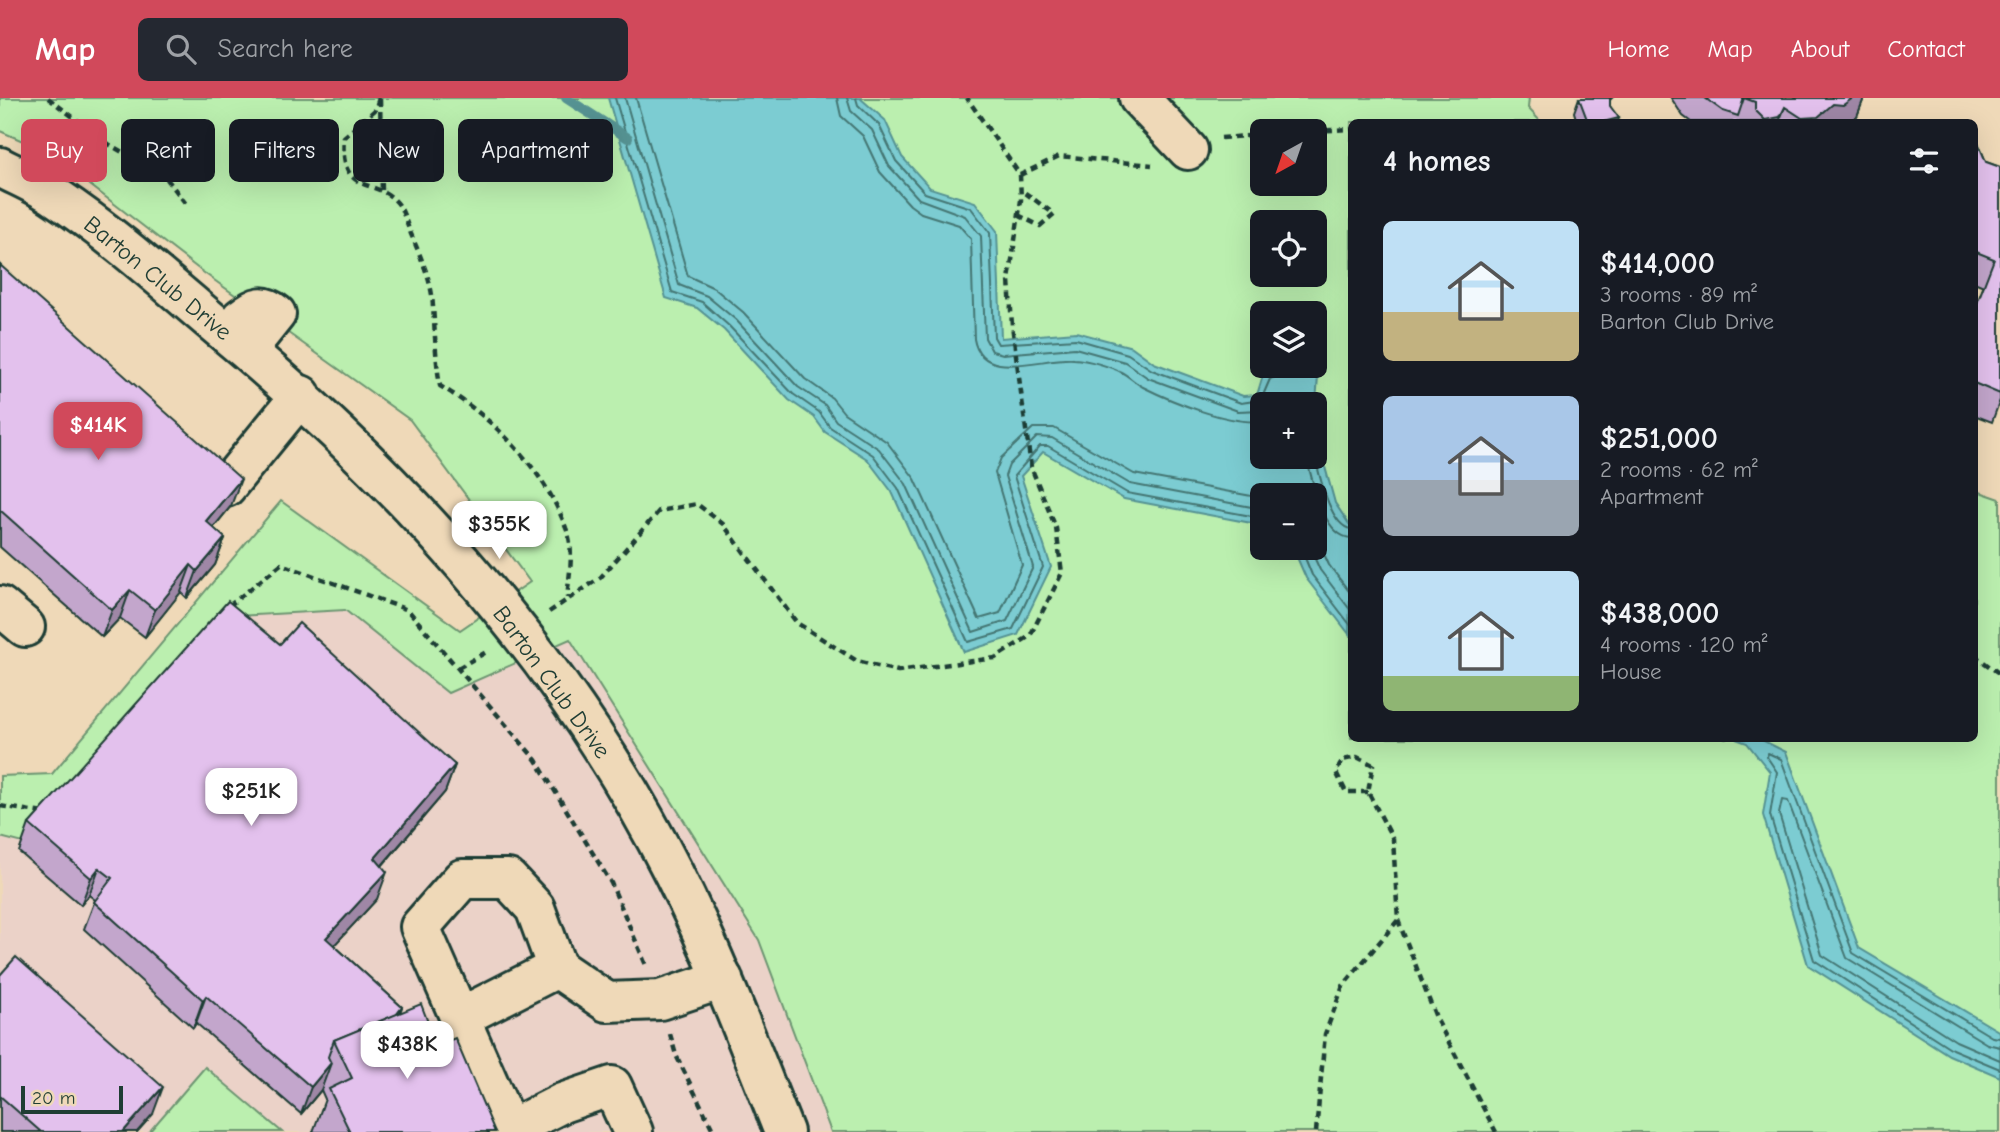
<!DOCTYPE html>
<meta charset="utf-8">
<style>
body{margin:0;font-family:"Comic Neue",sans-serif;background:#242831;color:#f1f3f6;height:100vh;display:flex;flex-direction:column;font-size:26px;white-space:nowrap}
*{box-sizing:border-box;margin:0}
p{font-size:23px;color:#9ea1a6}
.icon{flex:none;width:38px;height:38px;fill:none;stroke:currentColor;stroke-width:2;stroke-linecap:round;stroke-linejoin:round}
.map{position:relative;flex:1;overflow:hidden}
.sheet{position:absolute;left:1348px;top:21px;width:630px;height:623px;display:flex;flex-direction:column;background:#171b24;border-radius:10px;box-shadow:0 7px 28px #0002}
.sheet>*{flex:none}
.banner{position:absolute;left:21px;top:21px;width:665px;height:63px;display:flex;gap:14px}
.needle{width:46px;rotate:220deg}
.buttons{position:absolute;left:1250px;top:21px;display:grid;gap:14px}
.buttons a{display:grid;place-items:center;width:77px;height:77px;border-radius:10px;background:#171b24;box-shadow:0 7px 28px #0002;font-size:35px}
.scale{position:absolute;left:21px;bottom:18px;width:102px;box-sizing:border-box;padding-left:7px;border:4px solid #1f3d34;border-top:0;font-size:19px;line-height:24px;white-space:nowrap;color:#1f3d34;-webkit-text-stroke:5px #efd9b8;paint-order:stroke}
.price{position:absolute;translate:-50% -60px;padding:0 16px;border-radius:14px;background:#fff;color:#222;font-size:23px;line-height:46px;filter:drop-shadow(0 2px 4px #0008)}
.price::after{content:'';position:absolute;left:50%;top:42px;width:21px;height:16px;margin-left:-10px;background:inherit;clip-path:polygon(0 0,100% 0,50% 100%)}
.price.current{background:#d1495b;color:#fff}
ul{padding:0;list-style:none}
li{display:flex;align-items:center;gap:21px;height:175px;padding:0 35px}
li span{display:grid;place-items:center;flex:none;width:196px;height:140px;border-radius:10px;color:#555}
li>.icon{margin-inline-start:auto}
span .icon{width:84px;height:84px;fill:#fffc;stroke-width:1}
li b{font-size:30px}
h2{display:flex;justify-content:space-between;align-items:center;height:84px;padding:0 35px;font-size:30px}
.chip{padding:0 24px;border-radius:10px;background:#171b24;box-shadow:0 7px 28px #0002;font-size:24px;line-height:63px}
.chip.current{background:#d1495b;color:#fff}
header{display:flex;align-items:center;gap:42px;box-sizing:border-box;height:98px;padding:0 35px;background:#d1495b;color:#fff}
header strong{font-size:33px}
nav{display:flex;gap:38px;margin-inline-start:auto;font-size:24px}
.search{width:490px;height:63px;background:#242831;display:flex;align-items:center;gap:18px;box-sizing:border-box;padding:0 24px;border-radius:10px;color:#9ea1a6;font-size:26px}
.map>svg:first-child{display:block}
</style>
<header>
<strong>Map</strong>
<div class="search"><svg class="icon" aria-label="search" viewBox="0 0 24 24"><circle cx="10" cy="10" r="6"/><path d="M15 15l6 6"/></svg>Search here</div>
<nav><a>Home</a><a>Map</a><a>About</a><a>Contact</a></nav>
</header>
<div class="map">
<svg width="2000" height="1034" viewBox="0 0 2000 1034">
<rect width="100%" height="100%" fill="#efd9b8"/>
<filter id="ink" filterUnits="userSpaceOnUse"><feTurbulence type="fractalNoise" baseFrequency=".0143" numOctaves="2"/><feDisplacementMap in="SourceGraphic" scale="14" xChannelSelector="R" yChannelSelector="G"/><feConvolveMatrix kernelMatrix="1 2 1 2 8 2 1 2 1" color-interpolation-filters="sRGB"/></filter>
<g filter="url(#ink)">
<path fill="#ebd2c8" d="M 345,512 L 448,595 L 570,541 L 759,842 L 831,1034 L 0,1034 L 0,739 L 28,746 L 236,518 Z"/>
<g fill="#bbefaf" stroke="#6d9672" stroke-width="2" fill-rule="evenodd">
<path d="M 0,0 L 1529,0 L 1528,10 L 1541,24 L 1351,24 L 1351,640 L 1974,640 L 1974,392 L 2000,401 L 2000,1034 L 831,1034 L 759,842 L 570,541 L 448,595 L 345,512 L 236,518 L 27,746 L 0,739 L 0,678 L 52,676 L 281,403 L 460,532 L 530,484 L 410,322 L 200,172 L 46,53 L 0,33 ZM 1262,33 L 1314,33 L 1314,86 L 1262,86 ZM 1262,124 L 1314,124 L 1314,177 L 1262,177 ZM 1262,215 L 1314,215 L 1314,268 L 1262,268 ZM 1262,306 L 1314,306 L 1314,359 L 1262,359 ZM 1262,397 L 1314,397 L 1314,450 L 1262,450 Z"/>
<path d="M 205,969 L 282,1034 L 149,1034 Z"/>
</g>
<g fill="#7bccd2" stroke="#569393" stroke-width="2" fill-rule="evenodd">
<path d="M 608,0 L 860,0 L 885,22 L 902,59 L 930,90 L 975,104 L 997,133 L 1001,240 L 1076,234 L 1132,249 L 1154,265 L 1243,298 L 1257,297 L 1264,274 L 1288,268 L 1314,268 L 1314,262 L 1319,266 L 1314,329 L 1335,405 L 1351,429 L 1349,536 L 1306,480 L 1293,450 L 1314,450 L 1314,397 L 1262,397 L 1262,427 L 1124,401 L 1043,354 L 1021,378 L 1051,469 L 1018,537 L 964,554 L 892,394 L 867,361 L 825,334 L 814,319 L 789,302 L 724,232 L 697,210 L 666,200 ZM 1262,306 L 1314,306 L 1314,359 L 1262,359 Z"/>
<path d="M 1736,641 L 1760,641 L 1786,654 L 1859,850 L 2000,934 L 2000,979 L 1949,957 L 1808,867 L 1763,717 L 1770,674 L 1747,645 Z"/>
</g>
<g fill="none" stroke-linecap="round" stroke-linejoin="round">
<g stroke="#447673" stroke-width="2">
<path d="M 615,0 L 672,194 L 702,204 L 729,228 L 793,296 L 819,314 L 830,329 L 873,357 L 898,390 L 968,544 L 1013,531 L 1043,469 L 1014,378 L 1040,348 L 1048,348 L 1127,395 L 1262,420"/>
<path d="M 625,0 L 679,187 L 707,198 L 736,222 L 798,289 L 825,307 L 836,323 L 879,351 L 906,386 L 973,534 L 1007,523 L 1033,469 L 1005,378 L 1009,367 L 1037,339 L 1052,340 L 1130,386 L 1262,411"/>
<path d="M 636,0 L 688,178 L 714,190 L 743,214 L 805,281 L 832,300 L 844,315 L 887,344 L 915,381 L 979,521 L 1000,515 L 1022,467 L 995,375 L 1001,360 L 1033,330 L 1054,330 L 1134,376 L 1262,400"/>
<path d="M 837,0 L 841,18 L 863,38 L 880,74 L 910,107 L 921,115 L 959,127 L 971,141 L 974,241 C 982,286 1044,258 1074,261 C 1088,262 1109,268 1121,274 C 1129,278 1135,285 1143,289 C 1173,304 1229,327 1262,323"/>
<path d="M 847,0 L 851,13 L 872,32 L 889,68 L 919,101 L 965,118 L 981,138 L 985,240 L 992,253 L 1003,256 L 1075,250 L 1125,264 L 1148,280 L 1238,313 L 1262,312"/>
<path d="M 856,0 L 858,7 L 879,27 L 896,63 L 925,95 L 971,110 L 990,135 L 994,239 L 998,246 L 1076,241 L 1128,256 L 1152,272 L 1241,305 L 1261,302 L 1270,281 L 1282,276 L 1285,268"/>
<path d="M 1314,355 C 1319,374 1329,428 1351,431"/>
<path d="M 1306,359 C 1313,382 1322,438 1351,440"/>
<path d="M 1314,434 L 1329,467 L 1351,496"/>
<path d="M 1301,450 L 1312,477 L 1351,528"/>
<path d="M 1310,450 L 1320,472 L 1351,513"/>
<path d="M 2000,940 L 1992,939 L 1853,855 L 1781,661 L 1768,655 L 1767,659 L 1777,674 L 1770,717 L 1814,862 L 1952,951 L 2000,971"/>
<path d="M 2000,949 L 1987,946 L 1847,860 L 1788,703 L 1782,702 L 1779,716 L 1822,857 L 1956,943 L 2000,962"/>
</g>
<path stroke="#569393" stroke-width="10" d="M 566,0 L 628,40"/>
<defs>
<g id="minor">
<path d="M 1139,0 L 1188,52"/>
<path d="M 0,69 C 19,79 39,87 56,99 C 113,137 164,183 216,227 C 400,379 566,561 674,776 C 716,859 749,947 784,1034"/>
<path d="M 241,220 C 256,210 261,204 276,216 L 260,236"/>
<path d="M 226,389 L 301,297"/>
<path d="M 0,508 L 25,529"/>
<path d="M 459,920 L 557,870 L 607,904 L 660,902 L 723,881"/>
<path d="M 509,1032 L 562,1005 L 612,988 L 633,1034"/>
<path d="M 510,1034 L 420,829 L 462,781 L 508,781 L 535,810 L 557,870"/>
</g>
</defs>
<use href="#minor" stroke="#1f3d34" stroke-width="44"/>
<g stroke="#1f3d34" stroke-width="4.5" stroke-dasharray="7 5" stroke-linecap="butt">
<path d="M 48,0 L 110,47 L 164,77 L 186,106"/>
<path d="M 379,0 L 375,12 L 344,39 C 339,101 377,77 399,107 C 404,115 407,127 411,136 C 419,155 429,177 432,197 C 435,228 435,258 440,288 C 493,319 545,372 566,430 C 575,452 569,477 567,500"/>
<path d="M 380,1 L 382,95"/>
<path d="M 1314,33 L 1351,31"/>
<path d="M 1221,40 L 1262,37"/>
<path d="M 1020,77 L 1059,58 L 1152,67"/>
<path d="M 1018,117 L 1040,128 L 1054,116 L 1020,91"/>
<path d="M 229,508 L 281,466 L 408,512 L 536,662 L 611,785 L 646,867"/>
<path d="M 549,514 L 600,480 L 659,413 L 697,406 L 723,426 L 797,525 L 857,563 L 898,573 L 995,560 L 1030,538 L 1062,475 L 1056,430 L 1031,369 L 1012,227 L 1009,182 L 1021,102 L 1020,77 L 967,0"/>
<path d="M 1974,557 L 2000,576"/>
<path d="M 458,570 L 488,553"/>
<path d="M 1368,694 L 1346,694 L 1336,674 L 1343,662 L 1357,659 L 1373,667 L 1368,694 L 1393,741 L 1398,822 L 1437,922 L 1496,1034"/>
<path d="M 0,708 L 44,715"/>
<path d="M 670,936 L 676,957 L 714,1034"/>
<path d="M 1316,1034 L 1325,936 L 1343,888 L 1398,822"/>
</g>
<use href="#minor" stroke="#efd9b8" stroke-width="38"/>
</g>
<g fill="#c3a6cc" stroke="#1f3d34" stroke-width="2">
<path d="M 1579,0 L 1612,0 L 1610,2 L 1610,8 L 1618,24 L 1577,24 L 1574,14 Z"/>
<path d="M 1671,0 L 1864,0 L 1857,18 L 1848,24 L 1691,24 L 1683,18 Z"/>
<path d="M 1974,35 L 1986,64 L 2000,69 L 2000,302 L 1992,324 L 1974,317 L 1974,213 L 1984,188 L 1974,184 Z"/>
<path d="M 0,167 L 231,408 L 213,430 L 225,440 L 215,467 L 187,500 L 181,494 L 145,539 L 120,520 L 102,539 L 0,449 Z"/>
<path d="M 280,546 L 455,667 L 445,694 L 382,768 L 377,801 L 334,847 L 402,909 L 400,915 L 437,948 L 495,1034 L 313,1034 L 325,1001 L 321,992 L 301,1016 L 196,925 L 193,930 L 84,831 L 95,802 L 89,797 L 81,807 L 19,754 L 29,726 Z"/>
<path d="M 0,877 L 153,1016 L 137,1034 L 0,1034 Z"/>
</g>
<g fill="#9f87a6" stroke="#1f3d34" stroke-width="2">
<path d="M 1853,0 L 1864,0 L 1857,18 L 1848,24 L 1800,24 L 1802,20 L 1833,6 Z"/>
<path d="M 1785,9 L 1779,24 L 1764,24 L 1765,22 Z"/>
<path d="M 1619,20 L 1618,24 L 1603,24 Z"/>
<path d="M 241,381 L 231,408 L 196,451 L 206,423 Z"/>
<path d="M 225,440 L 215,467 L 187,500 L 197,473 Z"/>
<path d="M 191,467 L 181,494 L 145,539 L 155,512 Z"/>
<path d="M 130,492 L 120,520 L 102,539 L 112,512 Z"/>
<path d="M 455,667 L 445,694 L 365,787 L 375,760 Z"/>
<path d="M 99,770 L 89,797 L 81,807 L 91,780 Z"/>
<path d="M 387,774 L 377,801 L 316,867 L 326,840 Z"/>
<path d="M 206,898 L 196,925 L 193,930 L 203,902 Z"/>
<path d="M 331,965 L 321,992 L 301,1016 L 311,989 Z"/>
<path d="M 163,989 L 153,1016 L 137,1034 L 123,1034 Z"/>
</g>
<g fill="#e3c1ed" stroke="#1f3d34" stroke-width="2">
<path d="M 1579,0 L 1610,0 L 1610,8 L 1619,20 L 1603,24 L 1588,24 Z"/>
<path d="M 1705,0 L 1853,0 L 1843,7 L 1833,6 L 1818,19 L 1802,20 L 1785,9 L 1780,19 L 1765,22 L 1755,12 L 1755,4 L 1744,0 L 1738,18 L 1723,13 Z"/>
<path d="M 1974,35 L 1986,64 L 2000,69 L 2000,296 L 1974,285 L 1974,213 L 1994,161 L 1974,153 Z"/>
<path d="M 0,167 L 241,381 L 206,423 L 225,440 L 197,473 L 191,467 L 155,512 L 130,492 L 112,512 L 0,412 Z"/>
<path d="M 228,503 L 280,546 L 299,525 L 455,667 L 375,760 L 387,774 L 326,840 L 402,909 L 396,917 L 334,942 L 328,959 L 331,965 L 311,989 L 206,898 L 203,902 L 94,804 L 112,780 L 99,770 L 91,780 L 29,726 Z"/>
<path d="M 16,859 L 163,989 L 123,1034 L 41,1034 L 0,998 L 0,877 Z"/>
<path d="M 421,906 L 437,948 L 455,940 L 495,1034 L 350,1034 L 329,991 L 352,980 L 334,942 Z"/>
</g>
</g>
<g text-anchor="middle" stroke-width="7" stroke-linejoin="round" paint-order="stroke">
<g font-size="24" fill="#1f3d34" stroke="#efd9b8">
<text transform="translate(158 180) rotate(39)" y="8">Barton Club Drive</text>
<text transform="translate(552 584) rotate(54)" y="8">Barton Club Drive</text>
</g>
</g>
</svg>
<div class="buttons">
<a><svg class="needle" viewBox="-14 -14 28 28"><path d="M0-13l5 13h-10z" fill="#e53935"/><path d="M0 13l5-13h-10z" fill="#9ea1a6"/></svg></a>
<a><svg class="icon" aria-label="locate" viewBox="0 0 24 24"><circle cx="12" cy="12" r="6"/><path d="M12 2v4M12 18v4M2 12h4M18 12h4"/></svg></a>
<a><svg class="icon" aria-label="layers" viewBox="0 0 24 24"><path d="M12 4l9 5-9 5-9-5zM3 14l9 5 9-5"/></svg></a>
<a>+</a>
<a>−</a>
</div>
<div class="scale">20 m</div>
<b class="price current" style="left:98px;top:364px">$414K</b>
<b class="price" style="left:499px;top:463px">$355K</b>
<b class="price" style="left:251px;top:730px">$251K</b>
<b class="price" style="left:407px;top:983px">$438K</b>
<div class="banner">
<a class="chip current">Buy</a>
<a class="chip">Rent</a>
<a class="chip">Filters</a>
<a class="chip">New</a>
<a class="chip">Apartment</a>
</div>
<section class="sheet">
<h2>4 homes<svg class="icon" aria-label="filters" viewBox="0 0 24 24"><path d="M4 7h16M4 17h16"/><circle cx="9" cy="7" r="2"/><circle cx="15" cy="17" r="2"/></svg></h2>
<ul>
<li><span style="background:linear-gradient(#bfe0f5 65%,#c2b280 0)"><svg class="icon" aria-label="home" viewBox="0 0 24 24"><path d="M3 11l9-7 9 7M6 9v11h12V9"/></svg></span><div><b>$414,000</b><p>3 rooms · 89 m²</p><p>Barton Club Drive</p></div></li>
<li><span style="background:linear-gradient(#a9c7e8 60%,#9aa5b1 0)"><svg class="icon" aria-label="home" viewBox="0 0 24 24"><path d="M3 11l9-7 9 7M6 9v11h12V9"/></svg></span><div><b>$251,000</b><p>2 rooms · 62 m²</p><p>Apartment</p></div></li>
<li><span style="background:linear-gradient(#bfe0f5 75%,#8fb573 0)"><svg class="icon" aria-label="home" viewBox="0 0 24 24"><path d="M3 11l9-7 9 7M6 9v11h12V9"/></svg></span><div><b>$438,000</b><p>4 rooms · 120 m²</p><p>House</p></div></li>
</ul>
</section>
</div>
